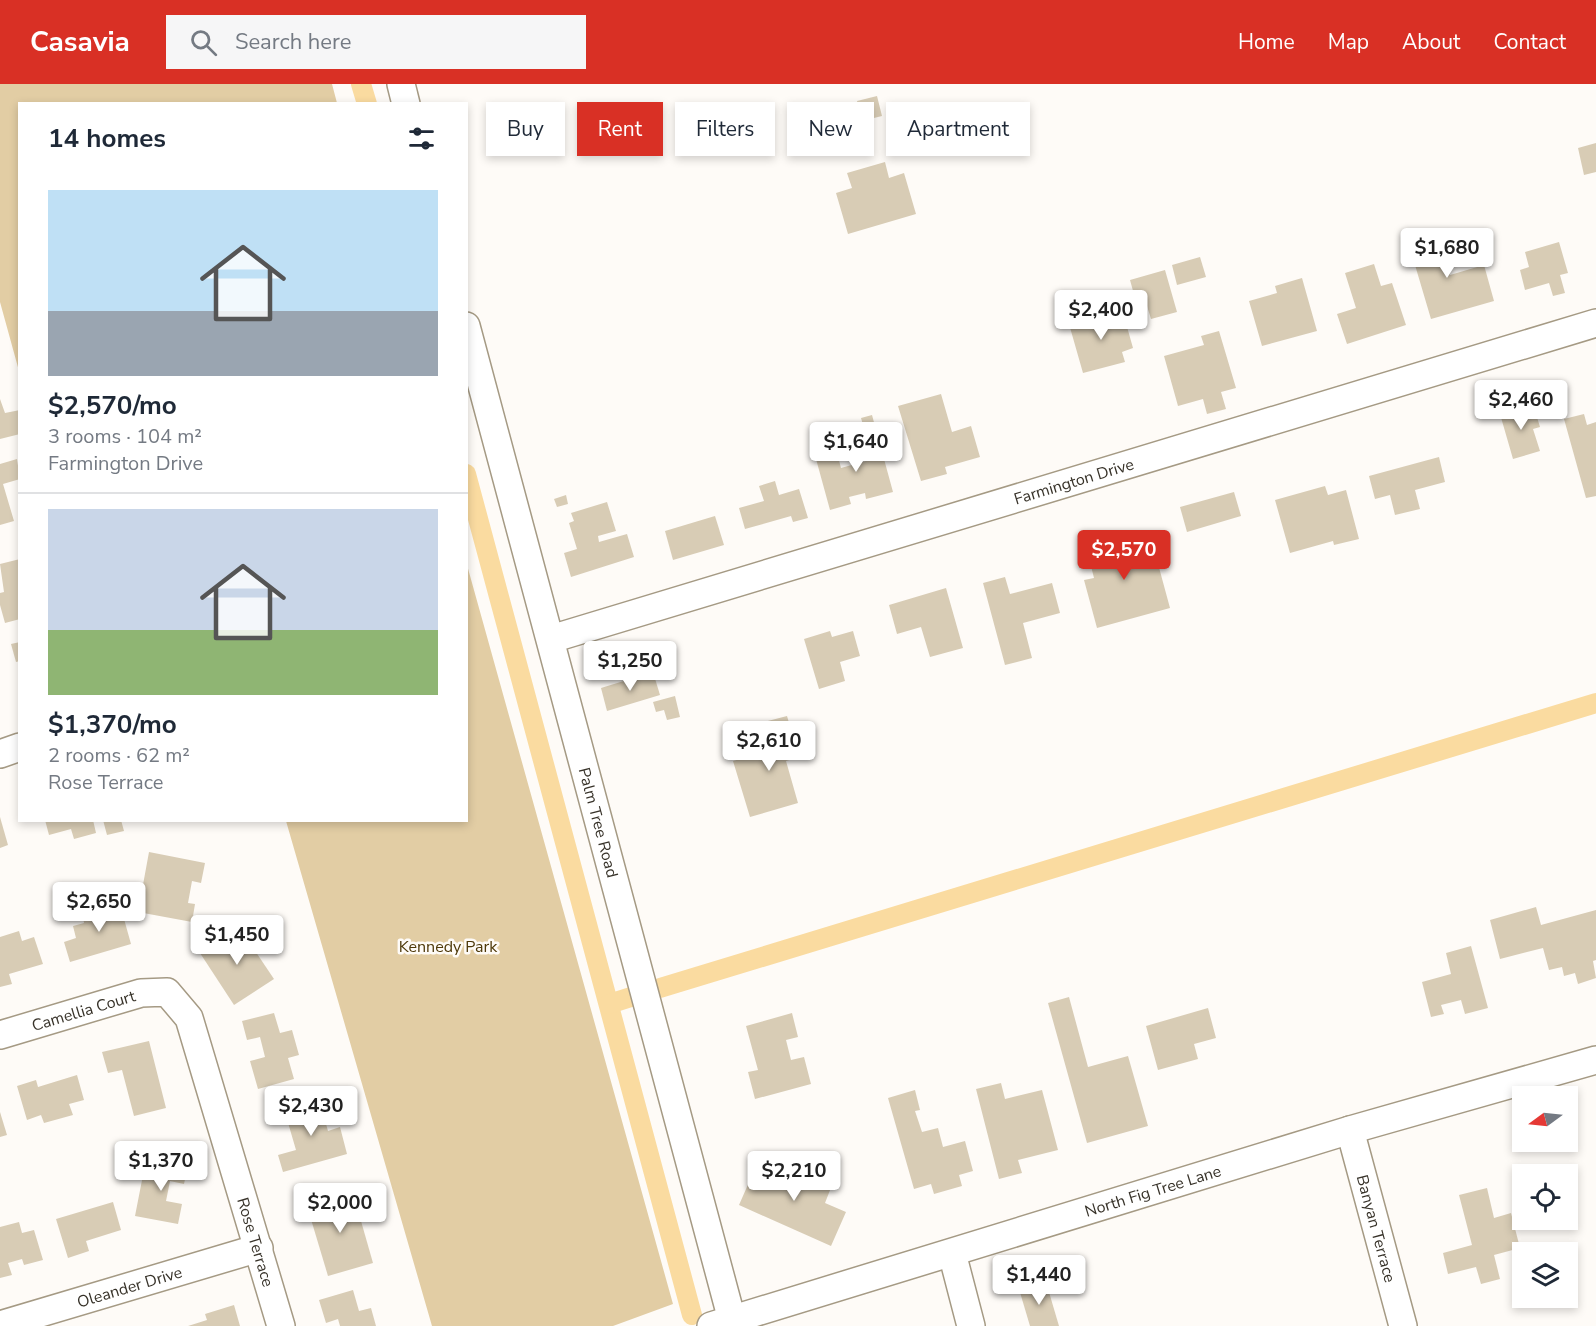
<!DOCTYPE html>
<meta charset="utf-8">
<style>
body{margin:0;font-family:"Nunito Sans",sans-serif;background:#f6f6f7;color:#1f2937;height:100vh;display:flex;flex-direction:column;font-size:22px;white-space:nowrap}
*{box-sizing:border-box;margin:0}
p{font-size:20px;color:#747a83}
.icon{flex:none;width:33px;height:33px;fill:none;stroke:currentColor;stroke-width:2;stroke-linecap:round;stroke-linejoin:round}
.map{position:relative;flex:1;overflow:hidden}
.details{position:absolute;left:18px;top:18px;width:450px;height:720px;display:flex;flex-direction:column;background:#fff;border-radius:0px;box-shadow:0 3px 9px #0003}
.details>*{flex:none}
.top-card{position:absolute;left:486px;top:18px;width:570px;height:54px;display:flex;gap:12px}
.needle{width:39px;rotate:255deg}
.fabs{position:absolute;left:1512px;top:1002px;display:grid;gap:12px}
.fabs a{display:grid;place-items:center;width:66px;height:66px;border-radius:0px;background:#fff;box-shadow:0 3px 9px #0003;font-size:30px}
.price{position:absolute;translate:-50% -51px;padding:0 14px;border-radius:6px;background:#fff;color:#222;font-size:20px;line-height:39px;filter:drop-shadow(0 2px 3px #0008)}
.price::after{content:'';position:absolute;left:50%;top:36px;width:18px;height:14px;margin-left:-9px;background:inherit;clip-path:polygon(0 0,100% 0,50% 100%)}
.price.on{background:#d93025;color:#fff}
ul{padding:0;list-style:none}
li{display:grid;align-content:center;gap:12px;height:318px;padding:0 30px}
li+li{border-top:2px solid #e0e1e3}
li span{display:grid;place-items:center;height:186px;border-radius:0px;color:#555}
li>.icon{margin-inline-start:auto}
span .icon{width:108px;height:108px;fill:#fffc;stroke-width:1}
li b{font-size:26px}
h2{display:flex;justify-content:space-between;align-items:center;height:72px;padding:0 30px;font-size:26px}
.pill{padding:0 21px;border-radius:0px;background:#fff;box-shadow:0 3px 9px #0003;font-size:21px;line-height:54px}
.pill.on{background:#d93025;color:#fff}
header{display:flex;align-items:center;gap:36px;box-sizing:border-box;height:84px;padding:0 30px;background:#d93025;color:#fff}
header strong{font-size:28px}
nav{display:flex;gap:33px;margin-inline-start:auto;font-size:21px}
.search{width:420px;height:54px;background:#f6f6f7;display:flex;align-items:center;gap:15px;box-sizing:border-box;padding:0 21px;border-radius:0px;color:#747a83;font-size:22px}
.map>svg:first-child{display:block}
</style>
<header>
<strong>Casavia</strong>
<div class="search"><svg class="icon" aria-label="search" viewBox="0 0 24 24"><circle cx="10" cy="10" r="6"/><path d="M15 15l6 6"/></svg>Search here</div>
<nav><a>Home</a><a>Map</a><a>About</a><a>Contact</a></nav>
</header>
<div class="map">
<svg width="1596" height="1242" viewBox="0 0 1596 1242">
<rect width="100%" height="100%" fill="#fefbf7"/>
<g fill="#e2cda4">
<path d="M 0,0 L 332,0 L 337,19 L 20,20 L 19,287 L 0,218 Z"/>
<path d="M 467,481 L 673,1220 L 613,1242 L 432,1242 L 286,737 L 466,736 Z"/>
</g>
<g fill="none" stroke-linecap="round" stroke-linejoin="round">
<g stroke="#fadba0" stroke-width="20">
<path d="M 361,0 L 367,20"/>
<path d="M 466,390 L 692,1231"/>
<path d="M 660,904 L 1596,619"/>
<path d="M 609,920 L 631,913"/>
</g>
</g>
<g fill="#d8ccb5">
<path d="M 877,12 L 882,32 L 862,37 L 857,17 Z"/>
<path d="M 1596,59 L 1596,88 L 1584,91 L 1578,64 Z"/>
<path d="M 885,78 L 889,94 L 904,89 L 916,130 L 848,150 L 836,109 L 852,104 L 847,89 Z"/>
<path d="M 1437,146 L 1450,191 L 1484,181 L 1494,217 L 1431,235 L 1407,154 Z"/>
<path d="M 1559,158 L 1568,189 L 1560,191 L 1565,209 L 1553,212 L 1549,199 L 1525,206 L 1520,186 L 1529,183 L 1525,168 Z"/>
<path d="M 1200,173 L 1206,193 L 1177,201 L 1172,181 Z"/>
<path d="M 1374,180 L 1381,202 L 1392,199 L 1406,241 L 1347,260 L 1337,230 L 1356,224 L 1345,189 Z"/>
<path d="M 1165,186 L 1177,228 L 1151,235 L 1144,212 L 1135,214 L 1130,196 Z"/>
<path d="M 1302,194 L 1317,247 L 1262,262 L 1249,217 L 1277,209 L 1275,202 Z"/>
<path d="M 1122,225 L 1133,264 L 1122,268 L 1125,278 L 1083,289 L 1069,240 Z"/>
<path d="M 1219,247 L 1236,304 L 1221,308 L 1226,325 L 1207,330 L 1203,315 L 1178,322 L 1164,272 L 1204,261 L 1201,252 Z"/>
<path d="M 941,310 L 952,348 L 971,342 L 980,373 L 945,383 L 947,390 L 921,397 L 898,322 Z"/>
<path d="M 0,315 L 5,329 L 20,326 L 20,350 L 0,355 Z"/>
<path d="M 1533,320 L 1540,343 L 1533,345 L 1540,367 L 1513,375 L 1500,330 Z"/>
<path d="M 1584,330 L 1587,341 L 1596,338 L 1596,412 L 1586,414 L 1564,335 Z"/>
<path d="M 872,331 L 893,408 L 866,415 L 865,409 L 849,413 L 851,420 L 830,426 L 816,375 L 837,369 L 841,384 L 873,375 L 861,334 Z"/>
<path d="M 1439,373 L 1445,398 L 1415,406 L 1420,425 L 1395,431 L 1390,411 L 1375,415 L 1369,392 Z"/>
<path d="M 17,375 L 20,395 L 3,400 L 14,437 L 0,441 L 0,380 Z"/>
<path d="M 775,397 L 779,411 L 799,405 L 808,434 L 793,438 L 791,432 L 745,445 L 739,424 L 764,417 L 759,402 Z"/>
<path d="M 1325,402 L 1328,411 L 1346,406 L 1359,455 L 1334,461 L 1333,457 L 1290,469 L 1275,416 Z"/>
<path d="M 1234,408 L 1241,432 L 1187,448 L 1180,423 Z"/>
<path d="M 566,411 L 568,420 L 557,423 L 554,415 Z"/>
<path d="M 607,418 L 616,447 L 598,452 L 599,458 L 627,450 L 634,473 L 571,493 L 564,469 L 577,465 L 569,439 L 574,437 L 571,429 Z"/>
<path d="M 715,432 L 724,461 L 673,476 L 665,447 Z"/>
<path d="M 1107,448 L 1111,464 L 1151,454 L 1170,524 L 1097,544 L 1084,496 L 1094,494 L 1084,454 Z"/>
<path d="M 20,475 L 20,535 L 5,539 L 0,521 L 0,509 L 4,508 L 0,480 Z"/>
<path d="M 1005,493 L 1010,510 L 1052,499 L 1060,529 L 1023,539 L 1032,574 L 1005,581 L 983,499 Z"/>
<path d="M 946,504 L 963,564 L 930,573 L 921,543 L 897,550 L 889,521 Z"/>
<path d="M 830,547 L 832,553 L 853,547 L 860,572 L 840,578 L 845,597 L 819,605 L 804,555 Z"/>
<path d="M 20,558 L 20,577 L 16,578 L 11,560 Z"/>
<path d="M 653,588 L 660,611 L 607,627 L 601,604 Z"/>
<path d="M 675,612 L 680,633 L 667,636 L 664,626 L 656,628 L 653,618 Z"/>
<path d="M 787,632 L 799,673 L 786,677 L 798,719 L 750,733 L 733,677 L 773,666 L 764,638 Z"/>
<path d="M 0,733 L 8,761 L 0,764 Z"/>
<path d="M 45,736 L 93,736 L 96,749 L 74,755 L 71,745 L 49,751 Z"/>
<path d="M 103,736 L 121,736 L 124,747 L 107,751 Z"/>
<path d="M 149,768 L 205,779 L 201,799 L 192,797 L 188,819 L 195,820 L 192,838 L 138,828 Z"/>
<path d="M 119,817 L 131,860 L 70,878 L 64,858 L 76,854 L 73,842 L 84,839 L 82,828 Z"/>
<path d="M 1536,823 L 1541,841 L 1596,826 L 1596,876 L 1593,877 L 1596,894 L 1578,900 L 1575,889 L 1564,892 L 1562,883 L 1549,886 L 1543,864 L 1500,875 L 1490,836 Z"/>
<path d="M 239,843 L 274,895 L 234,921 L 200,869 Z"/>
<path d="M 19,847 L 22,857 L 34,853 L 43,880 L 9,890 L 12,900 L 0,903 L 0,853 Z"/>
<path d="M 1471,862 L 1488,924 L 1465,930 L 1461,916 L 1441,921 L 1444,930 L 1431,933 L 1422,898 L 1451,890 L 1446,869 Z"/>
<path d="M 1069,913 L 1088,983 L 1128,972 L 1148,1042 L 1087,1059 L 1048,919 Z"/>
<path d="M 1208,924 L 1216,954 L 1194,960 L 1198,975 L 1158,986 L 1146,942 Z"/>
<path d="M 274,929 L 280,949 L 292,946 L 299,971 L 288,974 L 294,995 L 258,1005 L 250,977 L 265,973 L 260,953 L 247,956 L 242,937 Z"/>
<path d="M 792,929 L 798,953 L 786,956 L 791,976 L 804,973 L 811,1000 L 755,1015 L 748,988 L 758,986 L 746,942 Z"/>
<path d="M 149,957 L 166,1024 L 134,1032 L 122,986 L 108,989 L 102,968 Z"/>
<path d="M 77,991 L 84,1016 L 69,1020 L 73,1031 L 44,1039 L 41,1031 L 27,1036 L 17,1002 L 36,996 L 38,1003 Z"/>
<path d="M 1001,999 L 1005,1015 L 1042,1006 L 1058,1066 L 1018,1076 L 1022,1089 L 999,1095 L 976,1005 Z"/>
<path d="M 915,1006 L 920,1026 L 915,1027 L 922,1048 L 938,1044 L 943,1063 L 965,1057 L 973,1087 L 959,1091 L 962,1102 L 934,1110 L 931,1100 L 914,1105 L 888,1014 Z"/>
<path d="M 319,1015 L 328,1047 L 340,1043 L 347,1070 L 283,1088 L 278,1071 L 296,1066 L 284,1025 Z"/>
<path d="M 0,1028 L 7,1051 L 0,1053 Z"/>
<path d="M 153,1075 L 188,1081 L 184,1100 L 170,1097 L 166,1117 L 182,1120 L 178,1140 L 135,1132 L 143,1091 L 150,1092 Z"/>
<path d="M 757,1080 L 783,1092 L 788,1081 L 832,1101 L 825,1119 L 846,1128 L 831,1162 L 739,1121 Z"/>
<path d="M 1487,1104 L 1494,1134 L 1511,1129 L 1520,1164 L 1494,1171 L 1500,1195 L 1481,1200 L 1476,1183 L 1448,1190 L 1443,1169 L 1472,1161 L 1459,1111 Z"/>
<path d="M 353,1109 L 373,1179 L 328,1192 L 307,1122 Z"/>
<path d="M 113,1118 L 121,1146 L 86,1157 L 89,1167 L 68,1174 L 56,1135 Z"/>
<path d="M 19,1138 L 22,1149 L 34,1146 L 43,1176 L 24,1181 L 22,1175 L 8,1179 L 12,1191 L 0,1194 L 0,1143 Z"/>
<path d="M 1046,1198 L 1059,1242 L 1030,1242 L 1019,1205 Z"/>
<path d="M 353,1206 L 359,1227 L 371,1224 L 376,1242 L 340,1242 L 338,1235 L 326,1239 L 319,1216 Z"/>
<path d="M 234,1221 L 240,1242 L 188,1242 L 207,1236 L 205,1230 Z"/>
</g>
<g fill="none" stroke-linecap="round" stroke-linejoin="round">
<defs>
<g id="minor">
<path d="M 401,0 L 406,20"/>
<path id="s1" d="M 466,242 L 732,1236"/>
<path id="s2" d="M 551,555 L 1596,239"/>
<path d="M 0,670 L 20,663"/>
<path id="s3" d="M 0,951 L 141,909 L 167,908 L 189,934 L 281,1242"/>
<path id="s4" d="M 1350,1046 L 1403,1242"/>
<path d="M 952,1169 L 971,1242"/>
<path id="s5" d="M 0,1241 L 259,1164"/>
<path id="s6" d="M 711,1242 L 1350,1046 L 1596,976"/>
</g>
</defs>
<use href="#minor" stroke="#a59a84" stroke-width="30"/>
<use href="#minor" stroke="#fff" stroke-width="27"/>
</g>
<g text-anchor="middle" stroke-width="5" stroke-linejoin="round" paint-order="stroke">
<g font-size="16" fill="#373229" stroke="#fefbf7">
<text dy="6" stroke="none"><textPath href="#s2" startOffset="546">Farmington Drive</textPath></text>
<text dy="6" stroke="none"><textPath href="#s1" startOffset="514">Palm Tree Road</textPath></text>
<text dy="6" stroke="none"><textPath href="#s3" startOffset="87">Camellia Court</textPath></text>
<text dy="6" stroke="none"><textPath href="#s6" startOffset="462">North Fig Tree Lane</textPath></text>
<text dy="6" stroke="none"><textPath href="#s4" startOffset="102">Banyan Terrace</textPath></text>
<text dy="6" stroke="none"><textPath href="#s3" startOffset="441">Rose Terrace</textPath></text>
<text dy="6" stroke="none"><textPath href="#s5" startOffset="135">Oleander Drive</textPath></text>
</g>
<g font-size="16" fill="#4d3808" stroke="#fefbf7">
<text x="448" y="868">Kennedy Park</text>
</g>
</g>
</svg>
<div class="fabs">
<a><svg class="needle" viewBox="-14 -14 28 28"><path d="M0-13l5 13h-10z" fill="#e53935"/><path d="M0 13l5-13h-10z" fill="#747a83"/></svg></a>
<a><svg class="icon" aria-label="locate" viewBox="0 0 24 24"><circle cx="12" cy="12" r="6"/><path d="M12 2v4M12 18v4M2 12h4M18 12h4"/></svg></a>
<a><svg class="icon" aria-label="layers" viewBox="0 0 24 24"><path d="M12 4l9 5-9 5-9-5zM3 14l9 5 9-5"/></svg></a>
</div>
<b class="price" style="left:1447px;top:195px">$1,680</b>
<b class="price" style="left:1101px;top:257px">$2,400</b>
<b class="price" style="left:1521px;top:347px">$2,460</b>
<b class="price" style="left:856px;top:389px">$1,640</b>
<b class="price on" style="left:1124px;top:497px">$2,570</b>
<b class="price" style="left:630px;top:608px">$1,250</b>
<b class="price" style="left:769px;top:688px">$2,610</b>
<b class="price" style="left:99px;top:849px">$2,650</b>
<b class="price" style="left:237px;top:882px">$1,450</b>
<b class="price" style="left:311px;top:1053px">$2,430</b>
<b class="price" style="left:161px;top:1108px">$1,370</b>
<b class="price" style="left:794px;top:1118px">$2,210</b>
<b class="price" style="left:340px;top:1150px">$2,000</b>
<b class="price" style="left:1039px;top:1222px">$1,440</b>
<div class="top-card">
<a class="pill">Buy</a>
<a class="pill on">Rent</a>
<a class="pill">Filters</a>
<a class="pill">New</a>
<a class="pill">Apartment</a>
</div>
<section class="details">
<h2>14 homes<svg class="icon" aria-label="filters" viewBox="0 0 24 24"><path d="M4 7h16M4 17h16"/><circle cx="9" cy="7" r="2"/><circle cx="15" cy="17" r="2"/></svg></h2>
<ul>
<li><span style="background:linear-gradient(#bfe0f5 65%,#9aa5b1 0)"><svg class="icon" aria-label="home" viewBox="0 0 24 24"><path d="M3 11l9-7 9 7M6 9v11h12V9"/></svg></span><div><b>$2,570/mo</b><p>3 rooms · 104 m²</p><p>Farmington Drive</p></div></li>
<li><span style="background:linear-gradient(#c9d6e8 65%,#8fb573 0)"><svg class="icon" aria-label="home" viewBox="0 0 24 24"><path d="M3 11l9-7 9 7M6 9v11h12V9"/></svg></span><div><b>$1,370/mo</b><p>2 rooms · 62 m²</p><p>Rose Terrace</p></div></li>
</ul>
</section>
</div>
